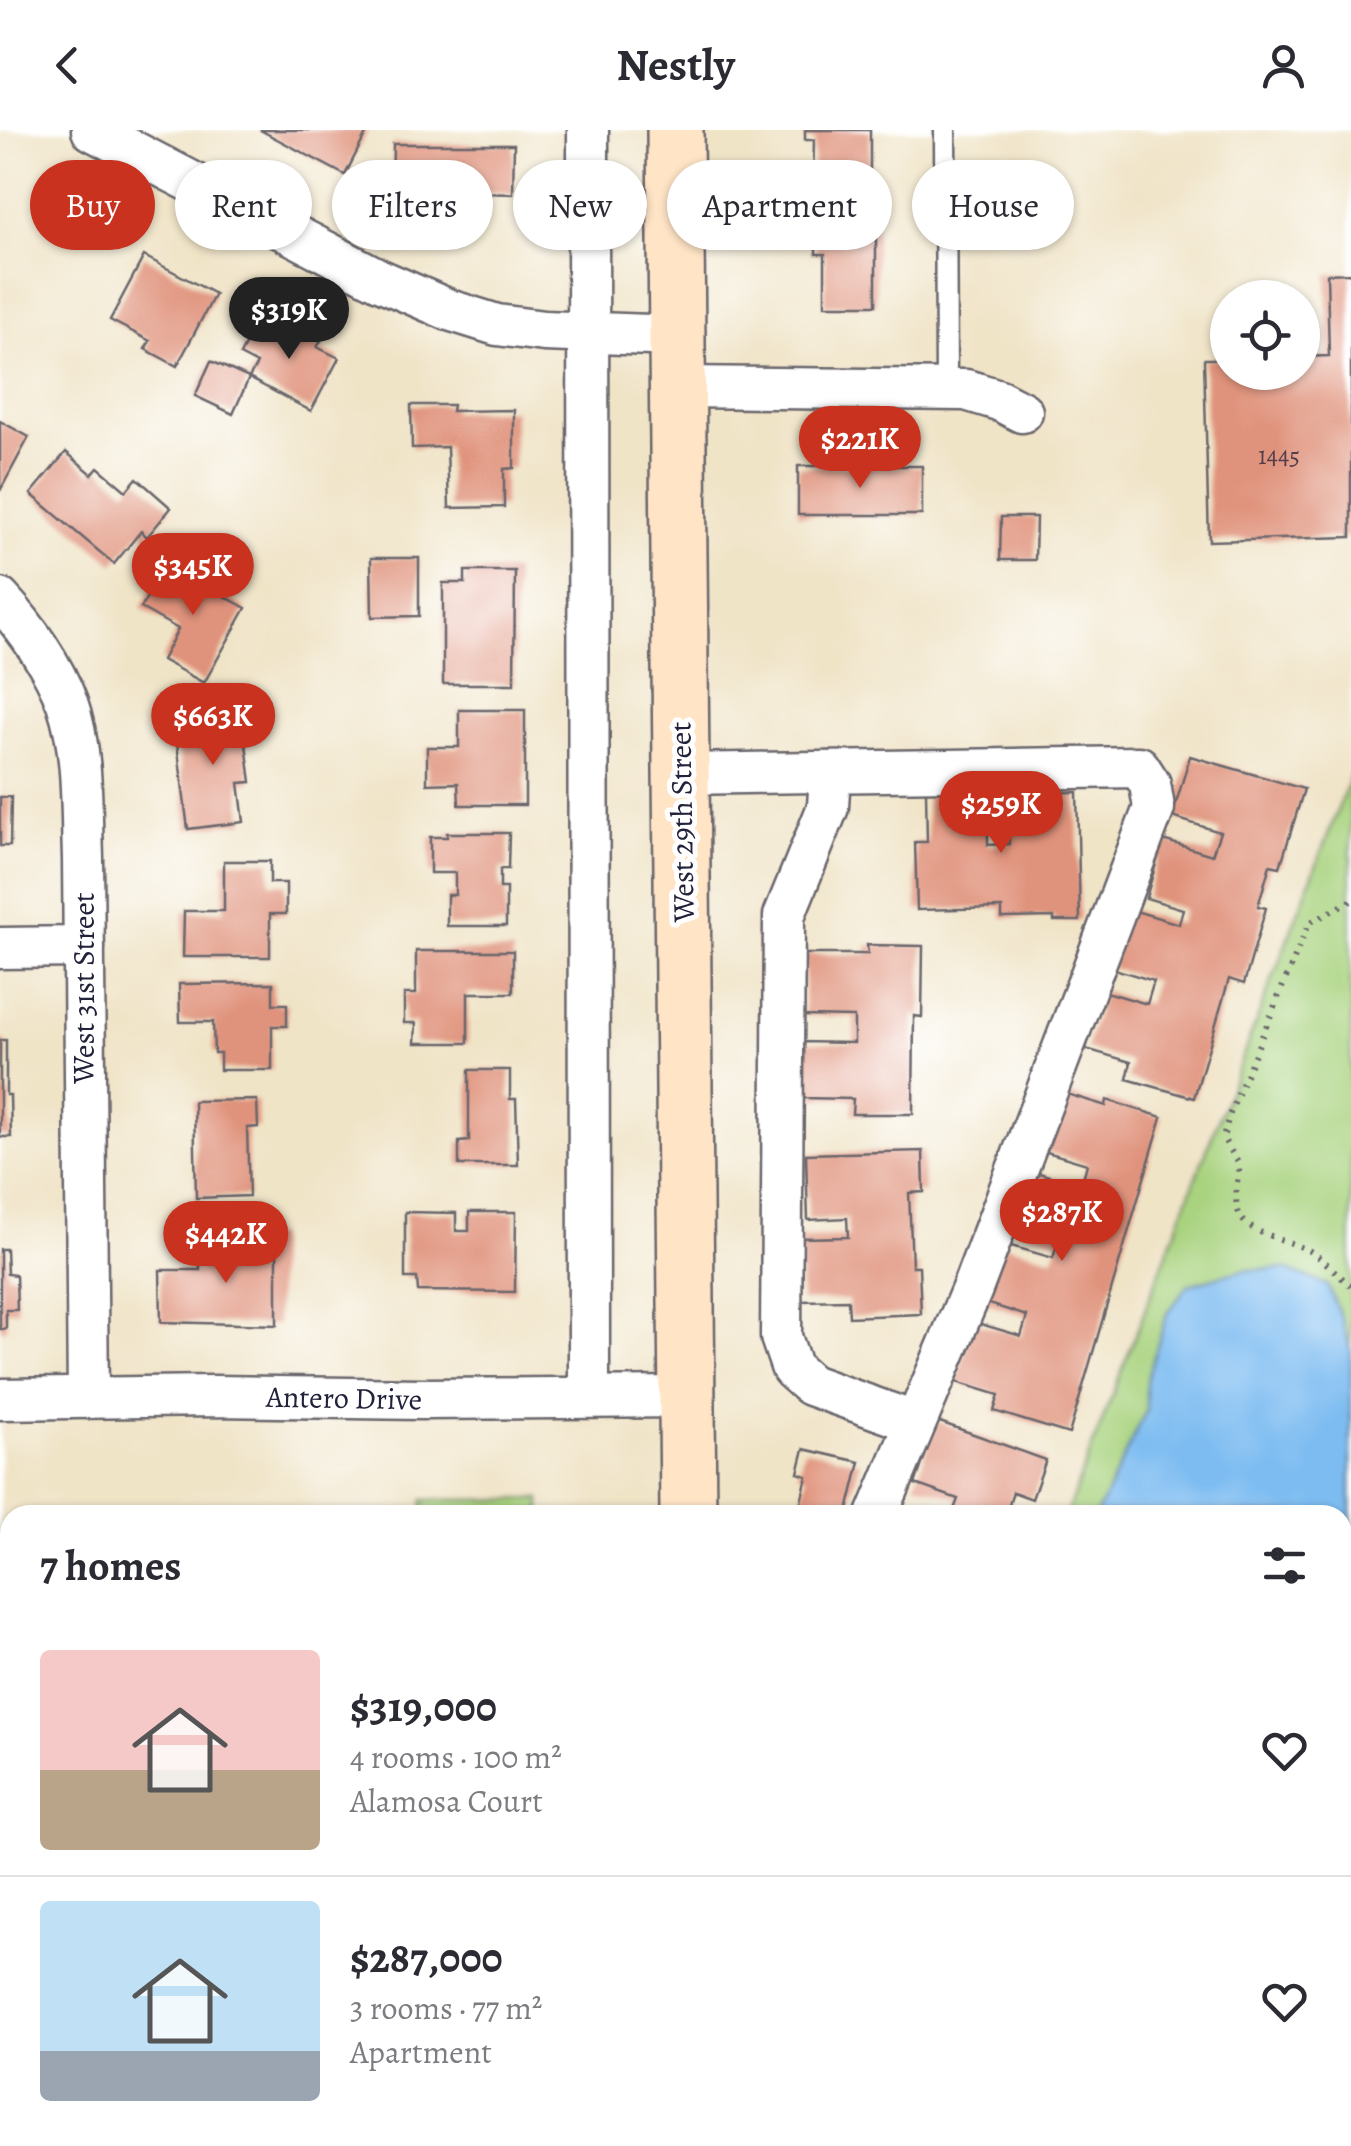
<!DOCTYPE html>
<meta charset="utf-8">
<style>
body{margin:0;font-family:Alegreya,serif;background:#f2f2f3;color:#2b2b33;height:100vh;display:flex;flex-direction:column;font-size:38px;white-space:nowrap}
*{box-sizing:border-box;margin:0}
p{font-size:32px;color:#7c7c81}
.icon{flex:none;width:55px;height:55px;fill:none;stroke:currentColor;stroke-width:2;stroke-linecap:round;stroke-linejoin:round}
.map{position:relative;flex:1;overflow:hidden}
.drawer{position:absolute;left:0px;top:1375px;width:1352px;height:642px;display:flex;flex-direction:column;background:#fff;border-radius:30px 30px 0 0;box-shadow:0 2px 8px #0004}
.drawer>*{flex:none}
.banner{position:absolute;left:30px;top:30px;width:1292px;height:90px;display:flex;gap:20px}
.tools{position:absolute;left:1210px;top:150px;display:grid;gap:20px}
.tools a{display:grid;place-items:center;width:110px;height:110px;border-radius:50%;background:#fff;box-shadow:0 2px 8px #0004;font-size:50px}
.price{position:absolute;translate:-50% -85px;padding:0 22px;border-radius:35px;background:#c8321e;color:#fff;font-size:32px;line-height:65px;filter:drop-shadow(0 2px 5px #0008)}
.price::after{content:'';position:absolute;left:50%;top:60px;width:30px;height:22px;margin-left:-15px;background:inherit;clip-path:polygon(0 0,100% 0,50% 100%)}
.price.selected{background:#222;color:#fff}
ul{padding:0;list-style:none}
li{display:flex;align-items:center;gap:30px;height:250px;padding:0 40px}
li+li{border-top:2px solid #e1e1e2}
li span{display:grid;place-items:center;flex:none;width:280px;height:200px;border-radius:10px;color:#555}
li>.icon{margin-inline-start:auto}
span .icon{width:120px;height:120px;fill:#fffc;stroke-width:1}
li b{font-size:42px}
h2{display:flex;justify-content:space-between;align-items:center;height:120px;padding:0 40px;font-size:42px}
.tag{padding:0 35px;border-radius:45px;background:#fff;box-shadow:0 2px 8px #0004;font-size:35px;line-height:90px}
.tag.selected{background:#c8321e;color:#fff}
header{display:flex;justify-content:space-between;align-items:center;height:130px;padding:0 40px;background:#fff;font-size:45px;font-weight:700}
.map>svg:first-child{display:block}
</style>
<header><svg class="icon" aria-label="back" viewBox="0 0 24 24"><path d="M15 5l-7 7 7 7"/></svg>Nestly<svg class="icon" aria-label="person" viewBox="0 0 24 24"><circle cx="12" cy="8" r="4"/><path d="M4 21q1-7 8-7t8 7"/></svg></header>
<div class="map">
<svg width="1351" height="2016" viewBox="0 0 1351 2016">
<rect width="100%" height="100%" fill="#fff"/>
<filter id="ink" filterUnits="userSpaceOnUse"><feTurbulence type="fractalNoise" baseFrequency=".01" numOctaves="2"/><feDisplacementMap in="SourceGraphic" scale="20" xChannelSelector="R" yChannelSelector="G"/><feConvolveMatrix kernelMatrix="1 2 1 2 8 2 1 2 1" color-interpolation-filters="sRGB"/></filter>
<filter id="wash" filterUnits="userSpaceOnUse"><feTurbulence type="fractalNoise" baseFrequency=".0048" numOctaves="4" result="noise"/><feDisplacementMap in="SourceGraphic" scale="40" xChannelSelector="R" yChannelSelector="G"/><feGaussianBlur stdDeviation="2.25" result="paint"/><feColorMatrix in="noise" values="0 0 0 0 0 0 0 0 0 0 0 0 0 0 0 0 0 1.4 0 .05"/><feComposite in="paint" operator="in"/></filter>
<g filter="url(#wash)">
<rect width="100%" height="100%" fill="#f0e4c7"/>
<g fill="#a9d37f" stroke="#667a5d" stroke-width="2.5">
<path d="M 1351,645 L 1351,2016 L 763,2016 L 763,2008 L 1342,2008 L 1342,1385 L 1066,1385 Z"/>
<path d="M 541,1369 L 541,1385 L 423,1385 L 423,1370 Z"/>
<path d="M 402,2008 L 629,2008 L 629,2016 L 165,2016 Z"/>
</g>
<path fill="#7dbcf1" stroke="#506f96" stroke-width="2.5" d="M 1285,1139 L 1327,1155 L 1341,1187 L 1351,1221 L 1351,1656 L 1343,1662 L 1342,1385 L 1096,1385 L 1146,1281 L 1146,1251 L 1167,1184 L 1188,1155 L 1243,1140 Z"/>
<g id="blocks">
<g fill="#e0937c">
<path d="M 260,0 L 368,0 L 345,45 Z"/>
<path d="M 805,0 L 870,0 L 870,52 L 813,52 L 814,10 L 805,10 Z"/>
<path d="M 393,14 L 514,14 L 513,64 L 480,63 L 480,81 L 427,81 L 427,72 L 392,72 Z"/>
<path d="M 816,68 L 876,69 L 876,175 L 825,175 L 825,124 L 816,124 Z"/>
<path d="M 144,126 L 215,164 L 177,236 L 145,219 L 150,211 L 110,190 Z"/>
<path d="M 1351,143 L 1351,407 L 1209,411 L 1204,229 L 1228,229 L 1228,242 L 1302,242 L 1302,227 L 1329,226 L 1327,144 Z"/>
<path d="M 260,186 L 278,196 L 281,191 L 321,211 L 317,217 L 339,228 L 311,281 L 249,248 L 257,234 L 240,225 Z"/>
<path d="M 211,231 L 249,248 L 233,284 L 195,266 Z"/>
<path d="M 411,275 L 453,275 L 452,281 L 514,280 L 514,338 L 504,339 L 504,377 L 449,378 L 447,317 L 412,318 Z"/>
<path d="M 0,291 L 29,307 L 0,361 Z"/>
<path d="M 66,322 L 92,344 L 98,337 L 126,361 L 137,348 L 171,378 L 147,407 L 141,401 L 114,434 L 31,364 Z"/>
<rect x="798" y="336" width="124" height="49"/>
<path d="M 1001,387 L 1036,387 L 1035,430 L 1000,430 Z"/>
<path d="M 371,428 L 419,428 L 419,486 L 372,487 Z"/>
<path d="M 193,432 L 219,446 L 211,459 L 246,478 L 204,553 L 162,530 L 178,499 L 141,478 L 165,434 L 186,445 Z"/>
<path d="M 465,441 L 515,441 L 514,554 L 443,554 L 443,453 L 465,453 Z"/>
<path d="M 459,580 L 525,580 L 525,675 L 459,675 L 458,653 L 427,654 L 427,617 L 459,617 Z"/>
<path d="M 228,583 L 242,584 L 251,652 L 239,653 L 244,692 L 188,699 L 174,590 Z"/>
<path d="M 1190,626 L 1304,659 L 1280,737 L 1270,735 L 1258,776 L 1266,778 L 1244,854 L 1229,849 L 1194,968 L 1127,949 L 1131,932 L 1086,919 L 1103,861 L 1147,874 L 1154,851 L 1111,838 L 1129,779 L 1179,794 L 1183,779 L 1146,768 L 1163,710 L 1212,725 L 1220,702 L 1172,687 Z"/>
<path d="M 987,660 L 988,715 L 1009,714 L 1007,664 L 1077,662 L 1080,791 L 1054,791 L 1054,787 L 1002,788 L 1002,778 L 917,780 L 915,712 L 927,712 L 926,661 Z"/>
<path d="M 0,667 L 11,667 L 10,716 L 0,716 Z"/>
<path d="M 447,703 L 509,703 L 508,739 L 500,739 L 500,758 L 506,758 L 506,796 L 447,796 L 447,765 L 455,765 L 455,743 L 430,743 L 430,707 L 447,707 Z"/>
<path d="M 224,731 L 270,731 L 270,753 L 286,753 L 286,784 L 270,784 L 270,827 L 183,827 L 184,781 L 224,781 Z"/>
<path d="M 867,815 L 923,816 L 922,887 L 914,886 L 913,984 L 852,984 L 853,969 L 801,968 L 801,912 L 854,913 L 854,887 L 804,886 L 805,824 L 868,824 Z"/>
<path d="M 416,821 L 513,821 L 513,863 L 468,863 L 468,913 L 415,913 L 416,893 L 404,893 L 404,864 L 416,864 Z"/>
<path d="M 273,853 L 273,874 L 287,874 L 287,896 L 272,896 L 272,940 L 220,940 L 220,923 L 214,923 L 213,892 L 180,892 L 179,854 Z"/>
<path d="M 0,910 L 6,910 L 6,965 L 10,965 L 11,1007 L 0,1007 Z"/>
<path d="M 469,940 L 510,940 L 510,969 L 516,969 L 518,1035 L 459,1035 L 459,1012 L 469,1011 Z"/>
<path d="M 1057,961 L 1106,976 L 1107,970 L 1162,987 L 1069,1304 L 994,1281 L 999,1265 L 956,1252 L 974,1192 L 1021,1206 L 1027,1186 L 980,1171 L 997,1112 L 1053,1128 L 1058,1111 L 1016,1098 L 1033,1041 L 1081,1056 L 1087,1034 L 1040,1020 Z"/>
<path d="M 257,970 L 258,997 L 247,998 L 249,1066 L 196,1068 L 194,971 Z"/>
<path d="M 923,1021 L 924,1062 L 909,1063 L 912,1136 L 919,1136 L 921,1184 L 849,1187 L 848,1170 L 801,1171 L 799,1108 L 848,1107 L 847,1088 L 808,1090 L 806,1024 Z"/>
<path d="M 405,1082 L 456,1083 L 456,1101 L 469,1101 L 469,1082 L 516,1082 L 515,1162 L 418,1161 L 417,1148 L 405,1148 Z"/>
<path d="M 223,1106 L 277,1106 L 277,1195 L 161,1192 L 160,1140 L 200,1140 L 200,1134 L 223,1134 Z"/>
<path d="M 0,1119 L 6,1119 L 7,1144 L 16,1145 L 17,1180 L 6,1180 L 6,1199 L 0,1199 Z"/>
<path d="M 937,1291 L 1046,1330 L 1032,1369 L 1013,1362 L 1009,1375 L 1015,1378 L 1013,1385 L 952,1385 L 958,1369 L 915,1354 Z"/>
<path d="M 804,1319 L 860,1332 L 847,1385 L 798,1385 L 807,1346 L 798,1343 Z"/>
<path d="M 0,1813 L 10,1813 L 10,1864 L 0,1875 Z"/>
</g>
</g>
</g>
<g filter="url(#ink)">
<use href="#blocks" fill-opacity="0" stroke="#6a666c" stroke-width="2.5"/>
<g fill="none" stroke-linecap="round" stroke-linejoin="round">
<defs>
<path id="lane" d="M 945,0 L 946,260"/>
<g id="street">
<path d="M 92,0 L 380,150 L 449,180 L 497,195 L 544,201 L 677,206"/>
<path d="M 588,0 L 589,1266"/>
<path d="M 678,257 L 966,260 L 999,270 L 1022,282"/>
<path d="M 0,469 C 26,497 54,537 67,573 C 84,622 81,678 83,728 L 88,1268"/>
<path d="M 830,642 L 828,677 L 784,786 L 781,1207 L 792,1239 L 810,1255 L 914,1292"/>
<path d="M 682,644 L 1139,637 L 1150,654 L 1154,678 L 972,1159 L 877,1385"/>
<path d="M 0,818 L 84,817"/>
<path d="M 0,1269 L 214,1266 L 422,1269 L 688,1267"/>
<path d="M 0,1661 L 10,1661"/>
</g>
<g id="secondary">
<path d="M 675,0 L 688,1385"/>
<path d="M 689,2008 L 689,2016"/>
</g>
</defs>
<use href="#lane" stroke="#6a666c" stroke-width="25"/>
<use href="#street" stroke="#6a666c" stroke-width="45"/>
<use href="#secondary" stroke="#6a666c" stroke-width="60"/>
<g stroke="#6a666c" stroke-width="6" stroke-dasharray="2.5 8" stroke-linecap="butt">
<path d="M 1351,771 L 1309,793 L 1229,986 L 1223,1008 L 1240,1036 C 1224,1108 1259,1097 1308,1120 C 1323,1128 1338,1145 1351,1156"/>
<path d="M 1342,1695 L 1351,1690"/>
<path d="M 1285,2008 L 1289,2016"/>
<path d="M 1099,2016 L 1107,2008"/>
</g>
<use href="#lane" stroke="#fff" stroke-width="20"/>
<use href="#street" stroke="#fff" stroke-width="40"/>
<use href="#secondary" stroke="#ffe4c6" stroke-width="55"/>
</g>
</g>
<g text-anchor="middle" stroke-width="10" stroke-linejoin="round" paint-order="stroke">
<g font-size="25" fill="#523e4b">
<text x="1279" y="334">1445</text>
</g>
<g font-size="30" fill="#22223b" stroke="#fff">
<text transform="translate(682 692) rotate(-91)" y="10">West 29th Street</text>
<text transform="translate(84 858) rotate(-90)" y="10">West 31st Street</text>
<text transform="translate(344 1268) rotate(1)" y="10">Antero Drive</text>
</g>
</g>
</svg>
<div class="tools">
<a><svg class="icon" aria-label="locate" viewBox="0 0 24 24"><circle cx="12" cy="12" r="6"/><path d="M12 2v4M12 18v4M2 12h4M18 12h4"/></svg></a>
</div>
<b class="price selected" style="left:289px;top:232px">$319K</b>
<b class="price" style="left:860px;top:361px">$221K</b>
<b class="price" style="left:193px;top:488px">$345K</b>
<b class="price" style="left:213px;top:638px">$663K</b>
<b class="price" style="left:1001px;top:726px">$259K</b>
<b class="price" style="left:1062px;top:1134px">$287K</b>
<b class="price" style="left:226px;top:1156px">$442K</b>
<div class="banner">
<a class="tag selected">Buy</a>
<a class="tag">Rent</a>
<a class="tag">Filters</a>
<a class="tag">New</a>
<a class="tag">Apartment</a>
<a class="tag">House</a>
</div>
<section class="drawer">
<h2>7 homes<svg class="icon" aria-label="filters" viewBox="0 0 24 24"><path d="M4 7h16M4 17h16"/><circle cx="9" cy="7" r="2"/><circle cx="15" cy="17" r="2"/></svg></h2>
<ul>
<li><span style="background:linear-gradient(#f6c9c9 60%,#b9a48a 0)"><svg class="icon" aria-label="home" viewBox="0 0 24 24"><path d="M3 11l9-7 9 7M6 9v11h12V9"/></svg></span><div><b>$319,000</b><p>4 rooms · 100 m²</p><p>Alamosa Court</p></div><svg class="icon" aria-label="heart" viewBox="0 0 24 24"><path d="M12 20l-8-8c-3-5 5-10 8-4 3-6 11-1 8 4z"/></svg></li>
<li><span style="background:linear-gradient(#bfe0f5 75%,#9aa5b1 0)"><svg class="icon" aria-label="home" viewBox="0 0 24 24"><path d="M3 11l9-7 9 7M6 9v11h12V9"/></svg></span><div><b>$287,000</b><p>3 rooms · 77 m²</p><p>Apartment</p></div><svg class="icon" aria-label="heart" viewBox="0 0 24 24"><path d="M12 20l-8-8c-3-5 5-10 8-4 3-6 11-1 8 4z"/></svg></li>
</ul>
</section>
</div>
